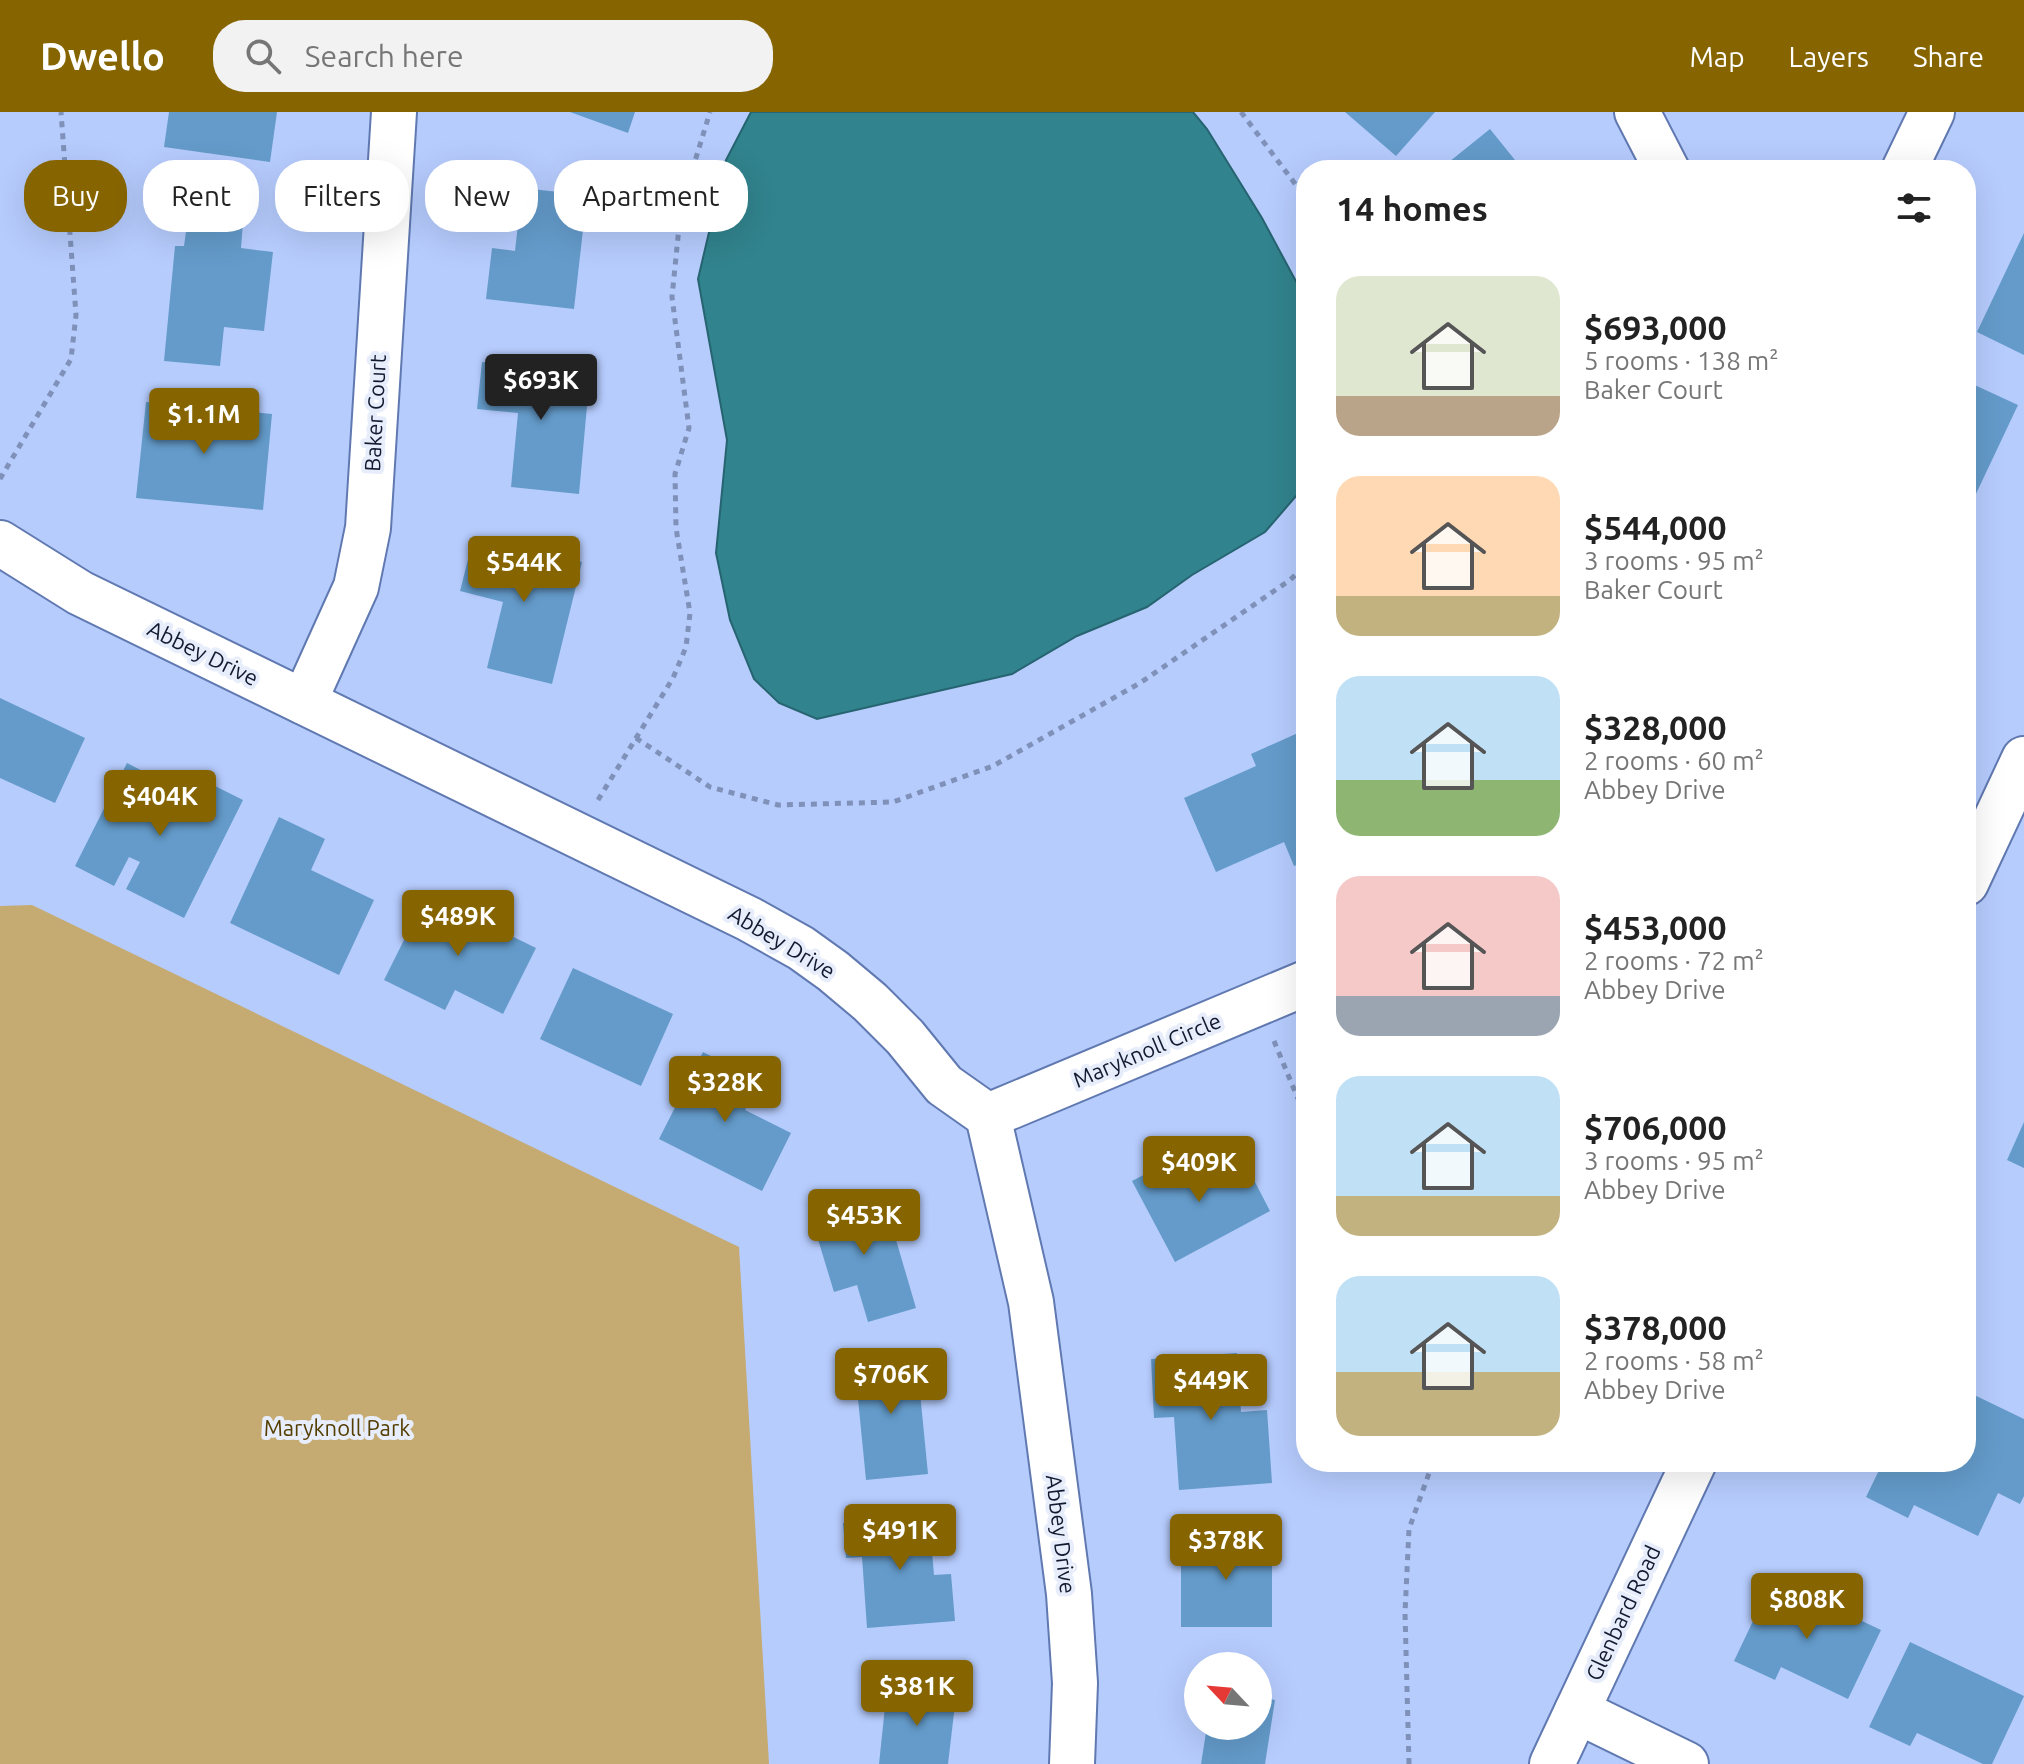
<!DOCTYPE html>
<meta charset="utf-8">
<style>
body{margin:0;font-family:Ubuntu,sans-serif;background:#f2f2f2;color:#222;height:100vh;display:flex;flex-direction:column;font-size:30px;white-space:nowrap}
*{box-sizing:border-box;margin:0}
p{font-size:26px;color:#767676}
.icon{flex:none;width:44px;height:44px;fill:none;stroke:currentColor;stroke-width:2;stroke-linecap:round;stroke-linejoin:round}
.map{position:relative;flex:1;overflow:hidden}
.side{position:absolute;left:1296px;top:48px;width:680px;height:1312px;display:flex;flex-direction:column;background:#fff;border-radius:32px;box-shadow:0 8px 32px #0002}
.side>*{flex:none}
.hud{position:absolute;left:24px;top:48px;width:760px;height:72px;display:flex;gap:16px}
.needle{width:52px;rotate:296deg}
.buttons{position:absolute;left:1184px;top:1540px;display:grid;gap:16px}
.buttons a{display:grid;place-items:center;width:88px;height:88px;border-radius:50%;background:#fff;box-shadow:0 8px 32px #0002;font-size:40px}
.price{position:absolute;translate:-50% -68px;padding:0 18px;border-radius:8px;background:#866400;color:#fff;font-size:26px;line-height:52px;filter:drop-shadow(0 2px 4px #0008)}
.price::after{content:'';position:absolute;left:50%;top:48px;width:24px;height:18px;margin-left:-12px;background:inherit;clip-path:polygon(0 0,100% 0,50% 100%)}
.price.active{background:#222;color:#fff}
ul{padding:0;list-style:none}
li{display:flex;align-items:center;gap:24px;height:200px;padding:0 40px}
li span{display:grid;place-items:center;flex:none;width:224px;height:160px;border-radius:24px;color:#555}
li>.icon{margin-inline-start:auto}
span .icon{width:96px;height:96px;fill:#fffc;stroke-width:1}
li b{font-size:34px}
h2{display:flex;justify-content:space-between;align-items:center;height:96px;padding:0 40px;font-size:34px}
.chip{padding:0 28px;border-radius:32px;background:#fff;box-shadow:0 8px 32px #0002;font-size:28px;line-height:72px}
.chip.active{background:#866400;color:#fff}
header{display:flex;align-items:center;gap:48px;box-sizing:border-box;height:112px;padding:0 40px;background:#866400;color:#fff}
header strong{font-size:38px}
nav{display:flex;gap:44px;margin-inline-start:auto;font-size:28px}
.search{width:560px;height:72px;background:#f2f2f2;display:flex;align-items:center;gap:20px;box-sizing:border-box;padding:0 28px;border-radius:32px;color:#767676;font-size:30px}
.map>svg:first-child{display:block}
</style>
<header>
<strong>Dwello</strong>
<div class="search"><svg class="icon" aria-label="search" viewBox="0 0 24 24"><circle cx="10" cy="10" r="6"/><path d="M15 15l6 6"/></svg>Search here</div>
<nav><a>Map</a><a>Layers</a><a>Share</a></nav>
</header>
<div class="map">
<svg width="2024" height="1652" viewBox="0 0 2024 1652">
<rect width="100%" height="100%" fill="#b6ccfd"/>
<path fill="#c5aa71" d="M 32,793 L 739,1135 L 769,1652 L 0,1652 L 0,794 Z"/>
<path fill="#31838d" stroke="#276471" stroke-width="2" d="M 751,0 L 1193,0 L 1207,17 L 1262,106 L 1306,188 L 1306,368 L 1303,376 L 1265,420 L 1192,463 L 1147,495 L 1077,524 L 1012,562 L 817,607 L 779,591 L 754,567 L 730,508 L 716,441 L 727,328 L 698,167 L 726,48 Z"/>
<g fill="#649bca">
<path d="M 169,0 L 277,0 L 270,50 L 164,35 Z"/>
<path d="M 570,0 L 635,0 L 628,21 Z"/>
<path d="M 1345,0 L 1435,0 L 1396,44 Z"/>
<path d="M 1490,17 L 1523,58 L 1439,58 Z"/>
<path d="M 522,76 L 587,83 L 574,197 L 486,187 L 492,136 L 515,139 Z"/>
<path d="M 188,105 L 243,110 L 241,136 L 273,140 L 264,219 L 224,215 L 220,254 L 164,249 L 175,134 L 184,134 Z"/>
<path d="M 2024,121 L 2024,243 L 1977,220 Z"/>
<path d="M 482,250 L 590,261 L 579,382 L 511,375 L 518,301 L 477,297 Z"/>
<path d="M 1966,269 L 2018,293 L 1966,403 Z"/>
<path d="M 146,290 L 272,302 L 263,398 L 136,386 Z"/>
<path d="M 474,424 L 582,450 L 552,572 L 487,556 L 503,490 L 460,479 Z"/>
<path d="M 0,586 L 85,626 L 55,691 L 0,666 Z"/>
<path d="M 1298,621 L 1306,639 L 1306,749 L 1294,754 L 1284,730 L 1216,760 L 1184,686 L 1256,654 L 1251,642 Z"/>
<path d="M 127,651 L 160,668 L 155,678 L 179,690 L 193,663 L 243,688 L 184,806 L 126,777 L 140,750 L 129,745 L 114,774 L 75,754 Z"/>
<path d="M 279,705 L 325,727 L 311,758 L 374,788 L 339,863 L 230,811 Z"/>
<path d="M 427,782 L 536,836 L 503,902 L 455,878 L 445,898 L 384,868 Z"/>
<path d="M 573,856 L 673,902 L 641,974 L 540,927 Z"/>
<path d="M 703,940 L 760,969 L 745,998 L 791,1021 L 762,1079 L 659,1027 Z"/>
<path d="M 2024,1010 L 2024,1056 L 2007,1048 Z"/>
<path d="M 1180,1044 L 1194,1070 L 1242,1045 L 1270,1099 L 1175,1150 L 1132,1069 Z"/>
<path d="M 869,1083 L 876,1108 L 889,1104 L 916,1196 L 868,1210 L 857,1173 L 834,1180 L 810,1101 Z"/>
<path d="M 916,1240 L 928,1362 L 866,1368 L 854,1246 Z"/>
<path d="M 1237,1241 L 1241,1300 L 1267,1298 L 1272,1371 L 1179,1378 L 1174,1305 L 1154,1306 L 1151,1247 Z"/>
<path d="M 1966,1272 L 1971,1274 L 1968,1280 L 2024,1307 L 2024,1384 L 2020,1392 L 1998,1381 L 1978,1424 L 1914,1393 L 1908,1406 L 1866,1385 L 1883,1350 L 1966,1350 Z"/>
<path d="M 929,1404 L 934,1463 L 951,1462 L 955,1509 L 867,1516 L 862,1445 L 846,1446 L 843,1411 Z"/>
<rect x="1181" y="1424" width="91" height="91"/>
<path d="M 1773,1467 L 1881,1518 L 1848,1587 L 1781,1555 L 1775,1568 L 1734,1549 Z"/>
<path d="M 1910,1530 L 2024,1584 L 1992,1652 L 1983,1652 L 1917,1621 L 1910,1634 L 1869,1615 Z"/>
<path d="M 887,1576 L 956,1584 L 948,1652 L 879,1652 Z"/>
<path d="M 1258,1585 L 1275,1588 L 1265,1652 L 1201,1652 L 1207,1614 L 1258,1614 Z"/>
</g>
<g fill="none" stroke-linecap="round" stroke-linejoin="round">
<defs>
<g id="minor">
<path d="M 1637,0 L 1667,58"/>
<path d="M 1904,58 L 1932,0"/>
<path d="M 0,431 L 80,481 L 749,807 L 801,836 L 833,859 L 870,890 L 905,925 L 944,973 L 988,1004 L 1031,1190 L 1069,1482 L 1075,1571 L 1072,1652"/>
<path d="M 304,590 L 356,475 L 368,416 L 394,0"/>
<path d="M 1966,771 L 2024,647"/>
<path d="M 988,1004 L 1306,871"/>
<path d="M 1577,1599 L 1686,1652"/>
<path d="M 1552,1652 L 1694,1350"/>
</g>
</defs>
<use href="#minor" stroke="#6079b1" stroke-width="48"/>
<g stroke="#7f91b9" stroke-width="5" stroke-dasharray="6 6" stroke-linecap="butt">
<path d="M 1241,0 L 1299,77 L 1306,90"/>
<path d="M 0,367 L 71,247 L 76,203 L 61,0"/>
<path d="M 636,626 L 710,675 L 778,693 L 893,690 L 993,654 L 1140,571 L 1290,468 L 1306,453"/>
<path d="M 598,688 L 673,566 L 686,535 L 690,501 L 676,416 L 675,362 L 689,316 L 672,185 L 681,95 L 710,0"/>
<path d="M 1274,929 L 1306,1006"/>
<path d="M 1409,1652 L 1405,1501 L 1409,1417 L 1433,1350"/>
</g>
<use href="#minor" stroke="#fff" stroke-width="44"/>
</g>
<g text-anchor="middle" stroke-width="8" stroke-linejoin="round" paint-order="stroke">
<g font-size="22" fill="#111a30" stroke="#e7edfa">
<text transform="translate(375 301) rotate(-87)" y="8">Baker Court</text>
<text transform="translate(203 541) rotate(26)" y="8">Abbey Drive</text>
<text transform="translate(782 830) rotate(31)" y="8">Abbey Drive</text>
<text transform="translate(1147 938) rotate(-23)" y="8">Maryknoll Circle</text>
<text transform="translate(1061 1422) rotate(83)" y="8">Abbey Drive</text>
<text transform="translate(1623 1501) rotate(-65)" y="8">Glenbard Road</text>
</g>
<g font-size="22" fill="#553e01" stroke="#e7edfa">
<text x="337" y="1324">Maryknoll Park</text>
</g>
</g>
</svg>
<div class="buttons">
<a><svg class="needle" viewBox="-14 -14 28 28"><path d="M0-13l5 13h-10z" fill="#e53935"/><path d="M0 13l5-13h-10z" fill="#767676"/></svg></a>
</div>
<b class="price active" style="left:541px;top:310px">$693K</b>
<b class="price" style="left:204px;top:344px">$1.1M</b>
<b class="price" style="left:524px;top:492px">$544K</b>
<b class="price" style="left:160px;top:726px">$404K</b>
<b class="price" style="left:458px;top:846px">$489K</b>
<b class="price" style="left:725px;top:1012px">$328K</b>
<b class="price" style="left:1199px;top:1092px">$409K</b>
<b class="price" style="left:864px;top:1145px">$453K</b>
<b class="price" style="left:891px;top:1304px">$706K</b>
<b class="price" style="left:1211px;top:1310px">$449K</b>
<b class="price" style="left:900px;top:1460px">$491K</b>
<b class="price" style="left:1226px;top:1470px">$378K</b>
<b class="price" style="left:1807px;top:1529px">$808K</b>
<b class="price" style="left:917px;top:1616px">$381K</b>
<div class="hud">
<a class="chip active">Buy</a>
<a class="chip">Rent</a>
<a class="chip">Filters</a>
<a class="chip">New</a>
<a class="chip">Apartment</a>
</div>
<section class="side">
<h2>14 homes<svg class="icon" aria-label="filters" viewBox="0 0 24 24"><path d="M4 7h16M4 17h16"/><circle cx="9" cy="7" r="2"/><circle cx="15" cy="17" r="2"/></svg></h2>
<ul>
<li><span style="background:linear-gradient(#dfe7d0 75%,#b9a48a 0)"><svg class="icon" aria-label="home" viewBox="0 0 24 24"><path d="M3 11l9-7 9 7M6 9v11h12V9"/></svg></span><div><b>$693,000</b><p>5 rooms · 138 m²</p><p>Baker Court</p></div></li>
<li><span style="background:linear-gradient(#ffd9b3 75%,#c2b280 0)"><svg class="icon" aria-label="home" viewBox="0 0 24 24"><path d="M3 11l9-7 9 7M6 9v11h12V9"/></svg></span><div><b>$544,000</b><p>3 rooms · 95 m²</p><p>Baker Court</p></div></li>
<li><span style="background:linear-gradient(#bfe0f5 65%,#8fb573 0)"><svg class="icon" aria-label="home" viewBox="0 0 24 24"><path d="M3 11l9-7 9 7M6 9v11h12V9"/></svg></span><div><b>$328,000</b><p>2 rooms · 60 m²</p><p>Abbey Drive</p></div></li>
<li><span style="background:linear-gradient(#f6c9c9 75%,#9aa5b1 0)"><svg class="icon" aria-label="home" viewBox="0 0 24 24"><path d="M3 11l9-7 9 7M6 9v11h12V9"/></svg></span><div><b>$453,000</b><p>2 rooms · 72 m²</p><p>Abbey Drive</p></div></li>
<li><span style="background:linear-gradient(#bfe0f5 75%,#c2b280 0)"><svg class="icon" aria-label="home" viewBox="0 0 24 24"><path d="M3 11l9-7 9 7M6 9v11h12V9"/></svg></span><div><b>$706,000</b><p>3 rooms · 95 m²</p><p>Abbey Drive</p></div></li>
<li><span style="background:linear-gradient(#bfe0f5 60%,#c2b280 0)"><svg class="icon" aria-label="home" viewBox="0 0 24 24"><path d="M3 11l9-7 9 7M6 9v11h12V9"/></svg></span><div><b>$378,000</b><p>2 rooms · 58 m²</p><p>Abbey Drive</p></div></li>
</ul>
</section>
</div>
